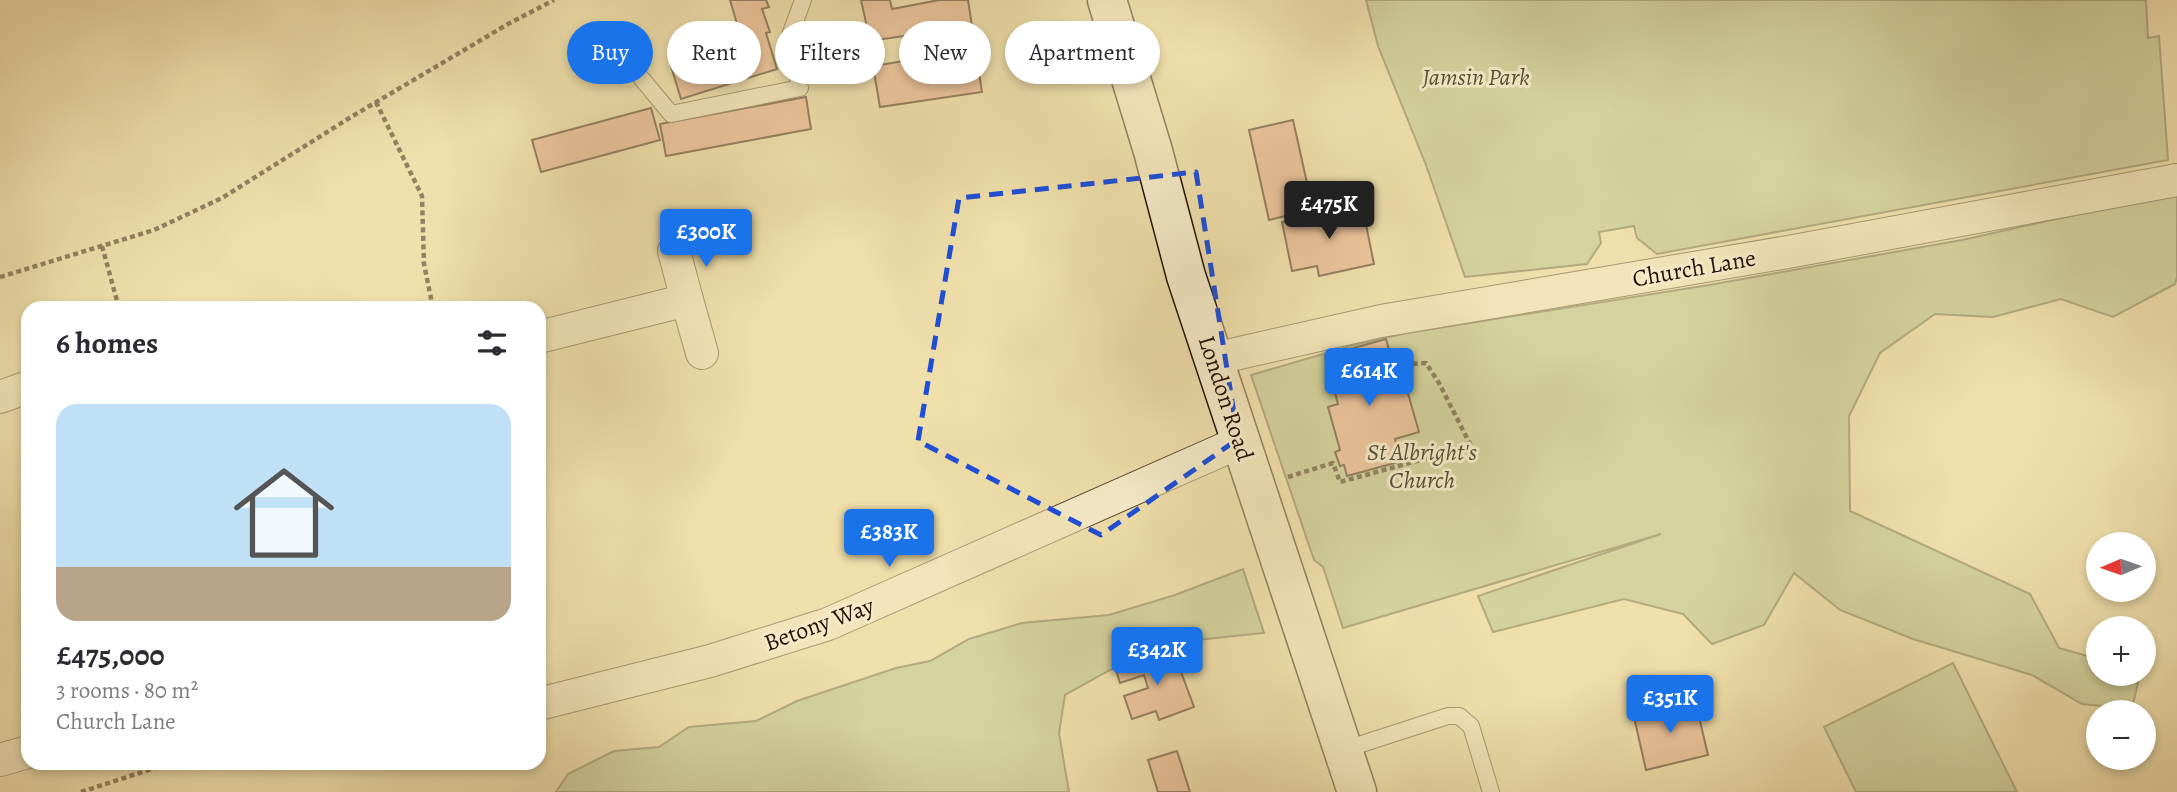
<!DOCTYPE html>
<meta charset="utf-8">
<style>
body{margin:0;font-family:Alegreya,serif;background:#f7f7f7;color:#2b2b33;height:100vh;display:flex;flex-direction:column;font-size:26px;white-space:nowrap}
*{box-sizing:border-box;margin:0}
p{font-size:23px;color:#7c7c81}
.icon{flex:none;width:38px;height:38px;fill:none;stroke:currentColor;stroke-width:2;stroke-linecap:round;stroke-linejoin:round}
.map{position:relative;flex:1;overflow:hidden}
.panel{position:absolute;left:21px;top:301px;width:525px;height:469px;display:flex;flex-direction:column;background:#fff;border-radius:21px;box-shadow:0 4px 10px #0003}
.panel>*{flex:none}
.top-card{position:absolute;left:567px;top:21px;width:665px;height:63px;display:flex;gap:14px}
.needle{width:46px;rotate:268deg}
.buttons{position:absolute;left:2086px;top:532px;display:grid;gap:14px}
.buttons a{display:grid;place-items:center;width:70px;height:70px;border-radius:50%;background:#fff;box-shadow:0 4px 10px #0003;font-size:35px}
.price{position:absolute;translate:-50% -60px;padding:0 16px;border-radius:7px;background:#1a73e8;color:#fff;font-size:23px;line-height:46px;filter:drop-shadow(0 2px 4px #0008)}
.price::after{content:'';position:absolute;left:50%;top:42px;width:21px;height:16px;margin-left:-10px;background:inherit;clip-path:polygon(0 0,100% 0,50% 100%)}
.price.on{background:#222;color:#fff}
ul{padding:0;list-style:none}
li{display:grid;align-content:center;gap:14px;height:371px;padding:0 35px}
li+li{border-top:2px solid #e1e1e2}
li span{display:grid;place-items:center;height:217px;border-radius:21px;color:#555}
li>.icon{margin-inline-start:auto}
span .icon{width:126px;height:126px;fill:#fffc;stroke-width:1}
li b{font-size:30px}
h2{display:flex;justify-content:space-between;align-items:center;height:84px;padding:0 35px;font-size:30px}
.chip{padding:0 24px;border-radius:32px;background:#fff;box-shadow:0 4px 10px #0003;font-size:24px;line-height:63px}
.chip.on{background:#1a73e8;color:#fff}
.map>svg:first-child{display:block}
</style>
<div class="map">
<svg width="2177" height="792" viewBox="0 0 2177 792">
<rect width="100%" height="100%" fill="#efdfab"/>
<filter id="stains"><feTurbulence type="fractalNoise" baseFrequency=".00286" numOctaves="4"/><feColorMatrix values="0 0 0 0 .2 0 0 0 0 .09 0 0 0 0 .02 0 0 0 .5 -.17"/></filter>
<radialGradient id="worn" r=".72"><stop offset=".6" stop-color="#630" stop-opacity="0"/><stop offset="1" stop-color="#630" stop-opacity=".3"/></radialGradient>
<g fill="#b3c38d" stroke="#6c6a4a" stroke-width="2">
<path d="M 1366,0 L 2146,0 L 2148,38 L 2159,36 L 2168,160 L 1657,254 L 1637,238 L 1634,226 L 1599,232 L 1601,243 L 1587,264 L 1465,277 L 1426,165 L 1378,46 Z"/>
<path d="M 2177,195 L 2177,277 L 2175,284 L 2113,317 L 2061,299 L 1993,317 L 1935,314 L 1880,353 L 1849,416 L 1850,511 L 2030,594 L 2059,648 L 2098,659 L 2098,674 L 2140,674 L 2132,709 L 2082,704 L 2032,675 L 1913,639 L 1840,610 L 1794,573 L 1764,625 L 1712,644 L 1683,614 L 1624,599 L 1493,632 L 1478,596 L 1661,534 L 1343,628 L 1323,567 L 1314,560 L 1251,375 L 1354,345 L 1407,333 L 1709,285 L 1962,240 L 2092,211 Z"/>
<path d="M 1243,569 L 1264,633 L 1197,640 L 1139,654 L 1065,695 L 1059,733 L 1069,792 L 556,792 L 568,774 L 614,751 L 659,747 L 689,727 L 756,721 L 797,701 L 896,668 L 930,661 L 969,639 L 1022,623 L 1109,615 L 1175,595 Z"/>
<path d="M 1953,663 L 2017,792 L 1856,792 L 1824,727 Z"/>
</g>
<g fill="#e9a68b" stroke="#261006" stroke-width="2">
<path d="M 730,0 L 766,0 L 769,7 L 762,9 L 770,32 L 766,33 L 777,69 L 681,99 L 670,63 L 742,41 Z"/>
<path d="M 861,0 L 890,0 L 892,9 L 939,0 L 968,0 L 982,92 L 880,107 L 873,66 L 935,56 L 932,32 L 870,41 Z"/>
<path d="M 806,97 L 811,129 L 666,156 L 660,124 Z"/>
<path d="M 651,108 L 660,140 L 541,172 L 532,140 Z"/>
<path d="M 1293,120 L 1307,183 L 1300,184 L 1306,211 L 1269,220 L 1249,130 Z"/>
<path d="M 1362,205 L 1374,264 L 1319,276 L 1317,266 L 1292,271 L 1282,222 Z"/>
<path d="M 1386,339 L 1397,378 L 1403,376 L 1419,432 L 1395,439 L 1402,461 L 1347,476 L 1344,465 L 1340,466 L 1335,452 L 1340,450 L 1328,407 L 1338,404 L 1325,356 Z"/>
<path d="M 1173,650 L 1194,707 L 1159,720 L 1156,711 L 1132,719 L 1124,696 L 1148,688 L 1144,675 L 1120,683 L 1116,670 Z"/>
<path d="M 1675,702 L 1676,709 L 1696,704 L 1708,755 L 1646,770 L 1634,717 L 1652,713 L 1651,708 Z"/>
<path d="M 1177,751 L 1190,792 L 1158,792 L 1148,760 Z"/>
</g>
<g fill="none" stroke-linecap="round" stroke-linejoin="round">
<defs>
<g id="service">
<path d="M 642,79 L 671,114 L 800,88 L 789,38 L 803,0"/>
<path d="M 1343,750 L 1448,716 L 1459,716 L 1471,726 L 1491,792"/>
</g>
<g id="minor">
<path d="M 674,251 L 687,300"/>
<path d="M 539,337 L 687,300 L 702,353"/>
<path d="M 1213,359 L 1381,321 L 1788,252 L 2177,180"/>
<path d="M 0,397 L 28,387"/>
<path d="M 539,704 L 710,661 L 828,624 L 1240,442"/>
<path d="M 0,760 L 28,752"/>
</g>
<path id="secondary" d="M 1107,0 L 1153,151 L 1186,276 L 1357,792"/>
</defs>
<use href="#service" stroke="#58442f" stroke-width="18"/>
<use href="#minor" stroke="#58442f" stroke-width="34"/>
<use href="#secondary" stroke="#261006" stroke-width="41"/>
<g stroke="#261006" stroke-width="4.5" stroke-dasharray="5 3.5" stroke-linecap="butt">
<path d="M 376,102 L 422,196 L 424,264 L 433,308"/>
<path d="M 102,246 L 119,308"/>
<path d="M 0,277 L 154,230 L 222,198 L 351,117 L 508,24 L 554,0"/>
<path d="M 1288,477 L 1333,463 L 1340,482 L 1471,446 L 1439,383 L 1426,363 L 1397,365 L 1392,350"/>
<path d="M 81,792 L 170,763"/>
</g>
<use href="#service" stroke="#f5eac8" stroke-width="16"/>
<use href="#minor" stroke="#f5eac8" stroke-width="32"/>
<use href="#secondary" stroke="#f5eac8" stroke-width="38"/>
</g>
<path d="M0 0H2177V792H0ZM 1196,172 L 1238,439 L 1101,535 L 918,441 L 959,198 Z" fill="#efdfab" fill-opacity=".55" fill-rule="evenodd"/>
<path fill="none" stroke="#1d4ed8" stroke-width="5" stroke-dasharray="14 9" stroke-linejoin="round" d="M 1196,172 L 1238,439 L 1101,535 L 918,441 L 959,198 Z"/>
<g text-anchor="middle" stroke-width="6" stroke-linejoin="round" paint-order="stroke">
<g font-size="24" font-style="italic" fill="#574f35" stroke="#f5eac8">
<text x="1476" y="85">Jamsin Park</text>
<text x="1422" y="460">St Albright's<tspan x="1422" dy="28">Church</tspan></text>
</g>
<g font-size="24" fill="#261006" stroke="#f5eac8">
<text transform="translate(1694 268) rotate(-10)" y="8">Church Lane</text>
<text transform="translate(1226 398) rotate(72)" y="8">London Road</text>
<text transform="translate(819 624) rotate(-20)" y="8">Betony Way</text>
</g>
</g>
<rect width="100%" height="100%" filter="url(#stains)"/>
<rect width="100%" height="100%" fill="url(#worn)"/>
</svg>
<div class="buttons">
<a><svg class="needle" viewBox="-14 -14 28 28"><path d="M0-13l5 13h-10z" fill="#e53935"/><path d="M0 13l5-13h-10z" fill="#7c7c81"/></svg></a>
<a>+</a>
<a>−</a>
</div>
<b class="price on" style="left:1329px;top:241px">£475K</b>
<b class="price" style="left:706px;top:269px">£300K</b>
<b class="price" style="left:1369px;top:408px">£614K</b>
<b class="price" style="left:889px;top:569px">£383K</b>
<b class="price" style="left:1157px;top:687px">£342K</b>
<b class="price" style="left:1670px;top:735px">£351K</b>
<div class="top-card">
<a class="chip on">Buy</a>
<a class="chip">Rent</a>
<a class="chip">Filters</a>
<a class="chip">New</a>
<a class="chip">Apartment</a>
</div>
<section class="panel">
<h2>6 homes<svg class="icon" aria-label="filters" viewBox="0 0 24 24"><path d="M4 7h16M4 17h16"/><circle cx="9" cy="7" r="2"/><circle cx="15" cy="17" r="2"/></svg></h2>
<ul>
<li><span style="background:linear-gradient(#bfe0f5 75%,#b9a48a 0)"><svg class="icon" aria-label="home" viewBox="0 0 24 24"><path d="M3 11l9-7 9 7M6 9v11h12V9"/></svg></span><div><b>£475,000</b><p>3 rooms · 80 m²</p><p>Church Lane</p></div></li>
</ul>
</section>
</div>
